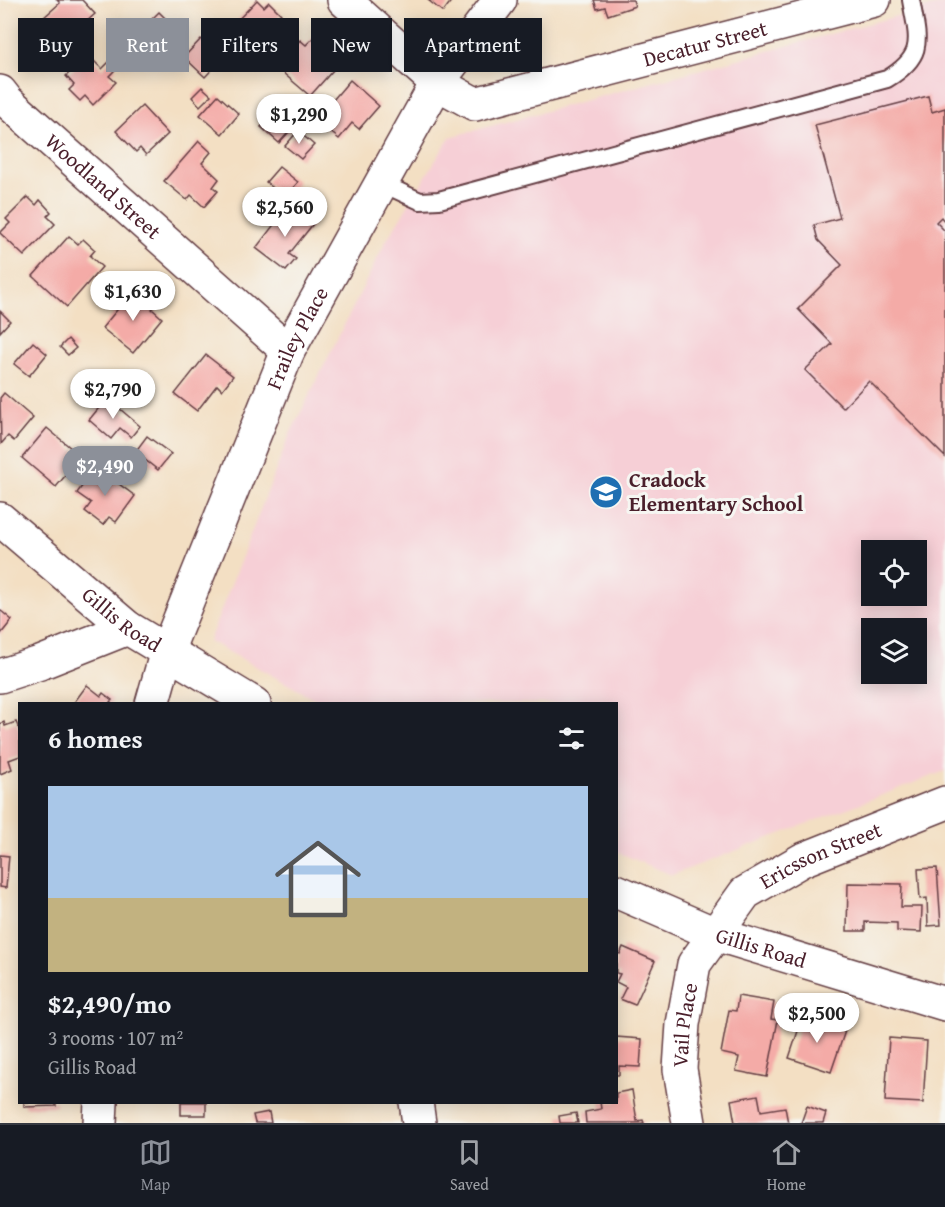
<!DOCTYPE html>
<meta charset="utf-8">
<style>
body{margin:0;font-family:"Gentium Book Plus",serif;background:#20242c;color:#f1f3f6;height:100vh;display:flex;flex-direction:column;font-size:22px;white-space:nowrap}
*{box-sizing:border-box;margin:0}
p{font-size:20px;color:#9ea1a6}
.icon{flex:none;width:33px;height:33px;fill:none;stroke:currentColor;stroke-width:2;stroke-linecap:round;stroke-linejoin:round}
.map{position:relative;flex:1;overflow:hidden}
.sheet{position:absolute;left:18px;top:702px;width:600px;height:402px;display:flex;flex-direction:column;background:#171b24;border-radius:0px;box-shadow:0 3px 15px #0003}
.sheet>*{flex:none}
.top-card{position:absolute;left:18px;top:18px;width:600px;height:54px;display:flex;gap:12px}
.buttons{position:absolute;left:861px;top:540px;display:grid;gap:12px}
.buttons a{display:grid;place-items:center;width:66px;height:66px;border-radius:0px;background:#171b24;box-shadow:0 3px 15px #0003;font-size:30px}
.price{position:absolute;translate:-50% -51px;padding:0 14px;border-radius:21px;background:#fff;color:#222;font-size:20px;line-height:39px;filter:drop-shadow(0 2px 3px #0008)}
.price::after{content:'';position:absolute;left:50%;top:36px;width:18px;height:14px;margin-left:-9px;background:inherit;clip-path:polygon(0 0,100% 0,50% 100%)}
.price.active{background:#8c9099;color:#fff}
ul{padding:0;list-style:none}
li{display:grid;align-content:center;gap:12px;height:318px;padding:0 30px}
li span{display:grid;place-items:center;height:186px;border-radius:0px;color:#555}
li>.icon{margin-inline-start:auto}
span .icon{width:108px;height:108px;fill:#fffc;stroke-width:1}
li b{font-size:26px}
h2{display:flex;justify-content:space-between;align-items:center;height:72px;padding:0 30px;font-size:26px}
.tag{padding:0 21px;border-radius:0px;background:#171b24;box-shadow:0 3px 15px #0003;font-size:21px;line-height:54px}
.tag.active{background:#8c9099;color:#fff}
.dock{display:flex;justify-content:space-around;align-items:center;height:84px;border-top:2px solid #363941;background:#171b24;font-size:16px;color:#9ea1a6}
.dock a{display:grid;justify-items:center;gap:3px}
.dock .active{color:#8c9099}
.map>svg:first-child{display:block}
</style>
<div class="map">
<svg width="945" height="1123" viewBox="0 0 945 1123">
<rect width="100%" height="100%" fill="#f6f6f2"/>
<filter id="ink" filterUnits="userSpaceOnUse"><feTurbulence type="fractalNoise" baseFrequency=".0167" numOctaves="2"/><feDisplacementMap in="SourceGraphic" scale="12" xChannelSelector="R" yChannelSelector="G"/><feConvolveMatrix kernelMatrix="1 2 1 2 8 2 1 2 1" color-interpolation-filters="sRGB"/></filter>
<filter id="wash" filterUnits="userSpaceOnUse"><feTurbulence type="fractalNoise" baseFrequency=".008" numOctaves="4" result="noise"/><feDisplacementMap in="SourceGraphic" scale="24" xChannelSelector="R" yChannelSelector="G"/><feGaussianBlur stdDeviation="1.35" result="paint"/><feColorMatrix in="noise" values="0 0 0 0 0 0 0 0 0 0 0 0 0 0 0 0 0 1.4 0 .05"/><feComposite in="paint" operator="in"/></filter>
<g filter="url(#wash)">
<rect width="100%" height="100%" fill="#f3dfc3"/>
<path fill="#f6cfd6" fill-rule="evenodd" d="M 945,3 L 945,771 L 672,875 L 617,852 L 616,704 L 322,703 L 209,641 L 290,434 L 386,241 L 450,137 ZM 872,550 L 916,550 L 916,596 L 872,596 ZM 872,628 L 916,628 L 916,674 L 872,674 Z"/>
<g id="blocks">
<g fill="#f4aba7">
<path d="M 57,0 L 82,0 L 95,14 L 47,57 L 26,33 L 60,3 Z"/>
<path d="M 257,0 L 264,7 L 269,2 L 281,14 L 276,19 L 285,27 L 264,48 L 236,22 Z"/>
<path d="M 428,0 L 452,0 L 443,12 Z"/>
<path d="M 594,0 L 633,0 L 635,6 L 608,15 L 605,7 L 597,9 Z"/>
<path d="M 159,12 L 168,21 L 159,29 L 151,20 Z"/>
<path d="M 152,34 L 166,49 L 148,66 L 134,51 Z"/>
<path d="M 314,37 L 329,50 L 322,58 L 334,69 L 310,96 L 276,67 L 300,40 L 306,45 Z"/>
<path d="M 201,39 L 222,59 L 205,77 L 184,57 Z"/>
<path d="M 88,55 L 102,69 L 109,62 L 116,69 L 109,76 L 116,82 L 93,105 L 85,96 L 80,101 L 69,90 L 74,85 L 66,76 Z"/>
<path d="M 350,80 L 379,106 L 359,129 L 352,123 L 339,139 L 316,120 Z"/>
<path d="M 202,87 L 211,95 L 200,106 L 192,97 Z"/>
<path d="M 218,95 L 239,114 L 222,134 L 200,115 Z"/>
<path d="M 928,96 L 932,112 L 945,108 L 945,222 L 941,217 L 936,222 L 945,231 L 945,457 L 869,381 L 843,408 L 805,370 L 832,344 L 798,309 L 842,265 L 818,240 L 814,225 L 840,218 L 815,125 Z"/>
<path d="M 142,106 L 168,134 L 146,155 L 140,148 L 136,152 L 116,131 Z"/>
<path d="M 278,106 L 297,123 L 279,143 L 261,127 Z"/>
<path d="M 298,131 L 314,145 L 301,159 L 285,146 Z"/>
<path d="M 199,141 L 211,152 L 202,163 L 219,179 L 213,187 L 218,191 L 204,207 L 191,195 L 187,200 L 164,181 Z"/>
<path d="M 279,167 L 298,182 L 285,198 L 266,182 Z"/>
<path d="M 28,197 L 36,205 L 40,200 L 51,212 L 47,216 L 55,224 L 24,256 L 0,233 L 10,223 L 6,219 Z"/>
<path d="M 289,205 L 313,224 L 289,254 L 296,259 L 286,271 L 256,248 Z"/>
<path d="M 69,236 L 78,244 L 83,239 L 95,250 L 90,256 L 102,267 L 67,307 L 33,276 Z"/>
<path d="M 131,293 L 139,299 L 144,294 L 157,304 L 152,309 L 162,318 L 133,353 L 102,328 Z"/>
<path d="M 0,311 L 10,321 L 0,332 Z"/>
<path d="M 68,339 L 76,348 L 68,355 L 60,347 Z"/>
<path d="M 33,342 L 47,354 L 29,376 L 14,364 Z"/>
<path d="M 206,355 L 233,376 L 222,390 L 217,385 L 197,411 L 175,394 Z"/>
<path d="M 4,393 L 33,418 L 14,441 L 8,436 L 1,444 L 0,398 Z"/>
<path d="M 107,398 L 140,426 L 131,437 L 120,428 L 111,439 L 89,420 Z"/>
<path d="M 47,428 L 77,453 L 70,462 L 74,465 L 56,487 L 22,458 Z"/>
<path d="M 147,436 L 171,454 L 158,470 L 135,452 Z"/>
<path d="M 96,467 L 135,496 L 116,522 L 109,517 L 103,525 L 85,511 L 91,503 L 77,493 Z"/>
<path d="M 0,610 L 12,620 L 0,635 Z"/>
<path d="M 87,685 L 101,696 L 103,693 L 112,700 L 110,702 L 112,704 L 73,704 Z"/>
<path d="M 4,722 L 5,726 L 16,722 L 20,731 L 20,756 L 9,760 L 12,769 L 0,774 L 0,724 Z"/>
<path d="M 0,855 L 9,856 L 6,888 L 0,887 Z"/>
<path d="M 937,868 L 941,925 L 928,926 L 927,898 L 920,899 L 918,869 Z"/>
<path d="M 848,883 L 902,884 L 901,907 L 922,907 L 921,932 L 897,931 L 897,923 L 865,922 L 865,931 L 847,931 Z"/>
<path d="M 623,947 L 655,961 L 635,1005 L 620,999 L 626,987 L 616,982 L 620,974 L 616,973 L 616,952 L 620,954 Z"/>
<path d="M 738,996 L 774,1002 L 771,1019 L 778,1020 L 767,1077 L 736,1071 L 739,1057 L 721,1053 L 729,1010 L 736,1011 Z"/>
<path d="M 803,1016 L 845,1031 L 831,1072 L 789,1058 Z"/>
<path d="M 616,1037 L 642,1039 L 640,1067 L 619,1066 L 619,1075 L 616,1075 Z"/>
<path d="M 889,1038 L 927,1041 L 923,1103 L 885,1101 Z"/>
<path d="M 632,1090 L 637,1121 L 643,1120 L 644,1123 L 586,1123 L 585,1112 L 601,1109 L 600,1102 L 616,1102 L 616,1093 Z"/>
<path d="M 758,1095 L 761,1111 L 785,1107 L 788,1123 L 735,1123 L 731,1100 Z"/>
<path d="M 24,1102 L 56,1102 L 56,1106 L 24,1107 Z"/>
<rect x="181" y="1102" width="25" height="13"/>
<path d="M 807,1106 L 826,1113 L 823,1123 L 801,1123 Z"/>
<path d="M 269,1112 L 271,1123 L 255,1123 L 253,1115 Z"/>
<path d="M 576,1113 L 578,1123 L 560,1123 L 559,1116 Z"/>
</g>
</g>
</g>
<g filter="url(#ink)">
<use href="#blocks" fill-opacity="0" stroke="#633c42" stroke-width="1.5"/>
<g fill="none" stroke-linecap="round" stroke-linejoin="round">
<defs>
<path id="service" d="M 381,183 L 420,201 L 439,200 L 887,79 C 926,55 918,40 911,0"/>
<g id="minor">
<path id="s1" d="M 344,0 L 437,83 L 475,104 L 874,0"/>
<path id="s2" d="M 0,92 L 7,101 L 288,351"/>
<path id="s3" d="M 0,519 L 128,628 L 254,704"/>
<path d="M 0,676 L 40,663 L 128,628"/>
<path id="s4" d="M 152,704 L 167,651 L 288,351 L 437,83 L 500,0"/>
<path id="s5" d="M 616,891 L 715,934 L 945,1004"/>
<path d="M 416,1102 L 419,1123"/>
<path d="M 100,1123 L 101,1102"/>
<path id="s6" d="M 689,1123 L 680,1069 L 683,1024 L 694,964 L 745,893 L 802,860 L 945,803"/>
</g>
</defs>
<use href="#service" stroke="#633c42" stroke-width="20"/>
<use href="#minor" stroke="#633c42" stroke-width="36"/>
<use href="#service" stroke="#fff" stroke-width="16"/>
<use href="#minor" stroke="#fff" stroke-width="33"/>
</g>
</g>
<defs>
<symbol id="school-disc" viewBox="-11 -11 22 22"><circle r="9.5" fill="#1f6fb2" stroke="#f6f6f2"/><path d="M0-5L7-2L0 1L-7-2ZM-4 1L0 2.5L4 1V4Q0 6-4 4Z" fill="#fff"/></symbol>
</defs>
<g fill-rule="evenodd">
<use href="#school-disc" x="587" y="473" width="38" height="38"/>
</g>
<g text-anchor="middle" stroke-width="6" stroke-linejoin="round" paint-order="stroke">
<g font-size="21" fill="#4a1f2b" stroke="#f6f6f2">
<text dy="7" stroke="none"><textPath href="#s1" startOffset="406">Decatur Street</textPath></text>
<text dy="7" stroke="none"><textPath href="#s2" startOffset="140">Woodland Street</textPath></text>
<text dy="7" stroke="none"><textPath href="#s4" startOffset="394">Frailey Place</textPath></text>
<text dy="7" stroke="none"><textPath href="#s3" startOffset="158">Gillis Road</textPath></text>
<text dy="7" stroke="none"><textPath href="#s6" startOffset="333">Ericsson Street</textPath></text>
<text dy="7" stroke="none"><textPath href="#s5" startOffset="156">Gillis Road</textPath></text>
<text dy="7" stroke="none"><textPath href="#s6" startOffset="99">Vail Place</textPath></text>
</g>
<g font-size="21" font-weight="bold" fill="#4a1f2b" stroke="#f6f6f2" text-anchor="start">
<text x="629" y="487">Cradock<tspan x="629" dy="24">Elementary School</tspan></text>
</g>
</g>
</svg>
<div class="buttons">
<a><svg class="icon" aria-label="locate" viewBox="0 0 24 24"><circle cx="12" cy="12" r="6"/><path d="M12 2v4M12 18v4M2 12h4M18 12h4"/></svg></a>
<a><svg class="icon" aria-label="layers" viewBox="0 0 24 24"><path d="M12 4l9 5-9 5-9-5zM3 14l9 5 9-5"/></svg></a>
</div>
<b class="price" style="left:299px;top:145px">$1,290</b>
<b class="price" style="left:285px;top:238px">$2,560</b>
<b class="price" style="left:133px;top:322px">$1,630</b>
<b class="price" style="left:113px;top:420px">$2,790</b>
<b class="price active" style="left:105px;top:497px">$2,490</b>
<b class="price" style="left:817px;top:1044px">$2,500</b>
<div class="top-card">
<a class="tag">Buy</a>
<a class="tag active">Rent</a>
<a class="tag">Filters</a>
<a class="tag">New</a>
<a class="tag">Apartment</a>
</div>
<section class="sheet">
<h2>6 homes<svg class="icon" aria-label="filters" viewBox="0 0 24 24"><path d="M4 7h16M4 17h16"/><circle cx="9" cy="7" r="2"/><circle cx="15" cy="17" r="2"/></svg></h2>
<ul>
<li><span style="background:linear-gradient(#a9c7e8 60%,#c2b280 0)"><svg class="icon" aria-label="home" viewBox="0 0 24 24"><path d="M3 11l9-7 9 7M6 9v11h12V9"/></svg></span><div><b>$2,490/mo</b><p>3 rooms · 107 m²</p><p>Gillis Road</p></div></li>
</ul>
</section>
</div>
<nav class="dock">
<a class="active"><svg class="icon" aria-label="map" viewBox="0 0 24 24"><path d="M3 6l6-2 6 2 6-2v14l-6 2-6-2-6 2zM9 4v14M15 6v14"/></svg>Map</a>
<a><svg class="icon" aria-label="saved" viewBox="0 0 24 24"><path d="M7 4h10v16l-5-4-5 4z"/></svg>Saved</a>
<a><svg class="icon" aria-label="home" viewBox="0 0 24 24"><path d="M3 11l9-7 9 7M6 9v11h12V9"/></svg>Home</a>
</nav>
